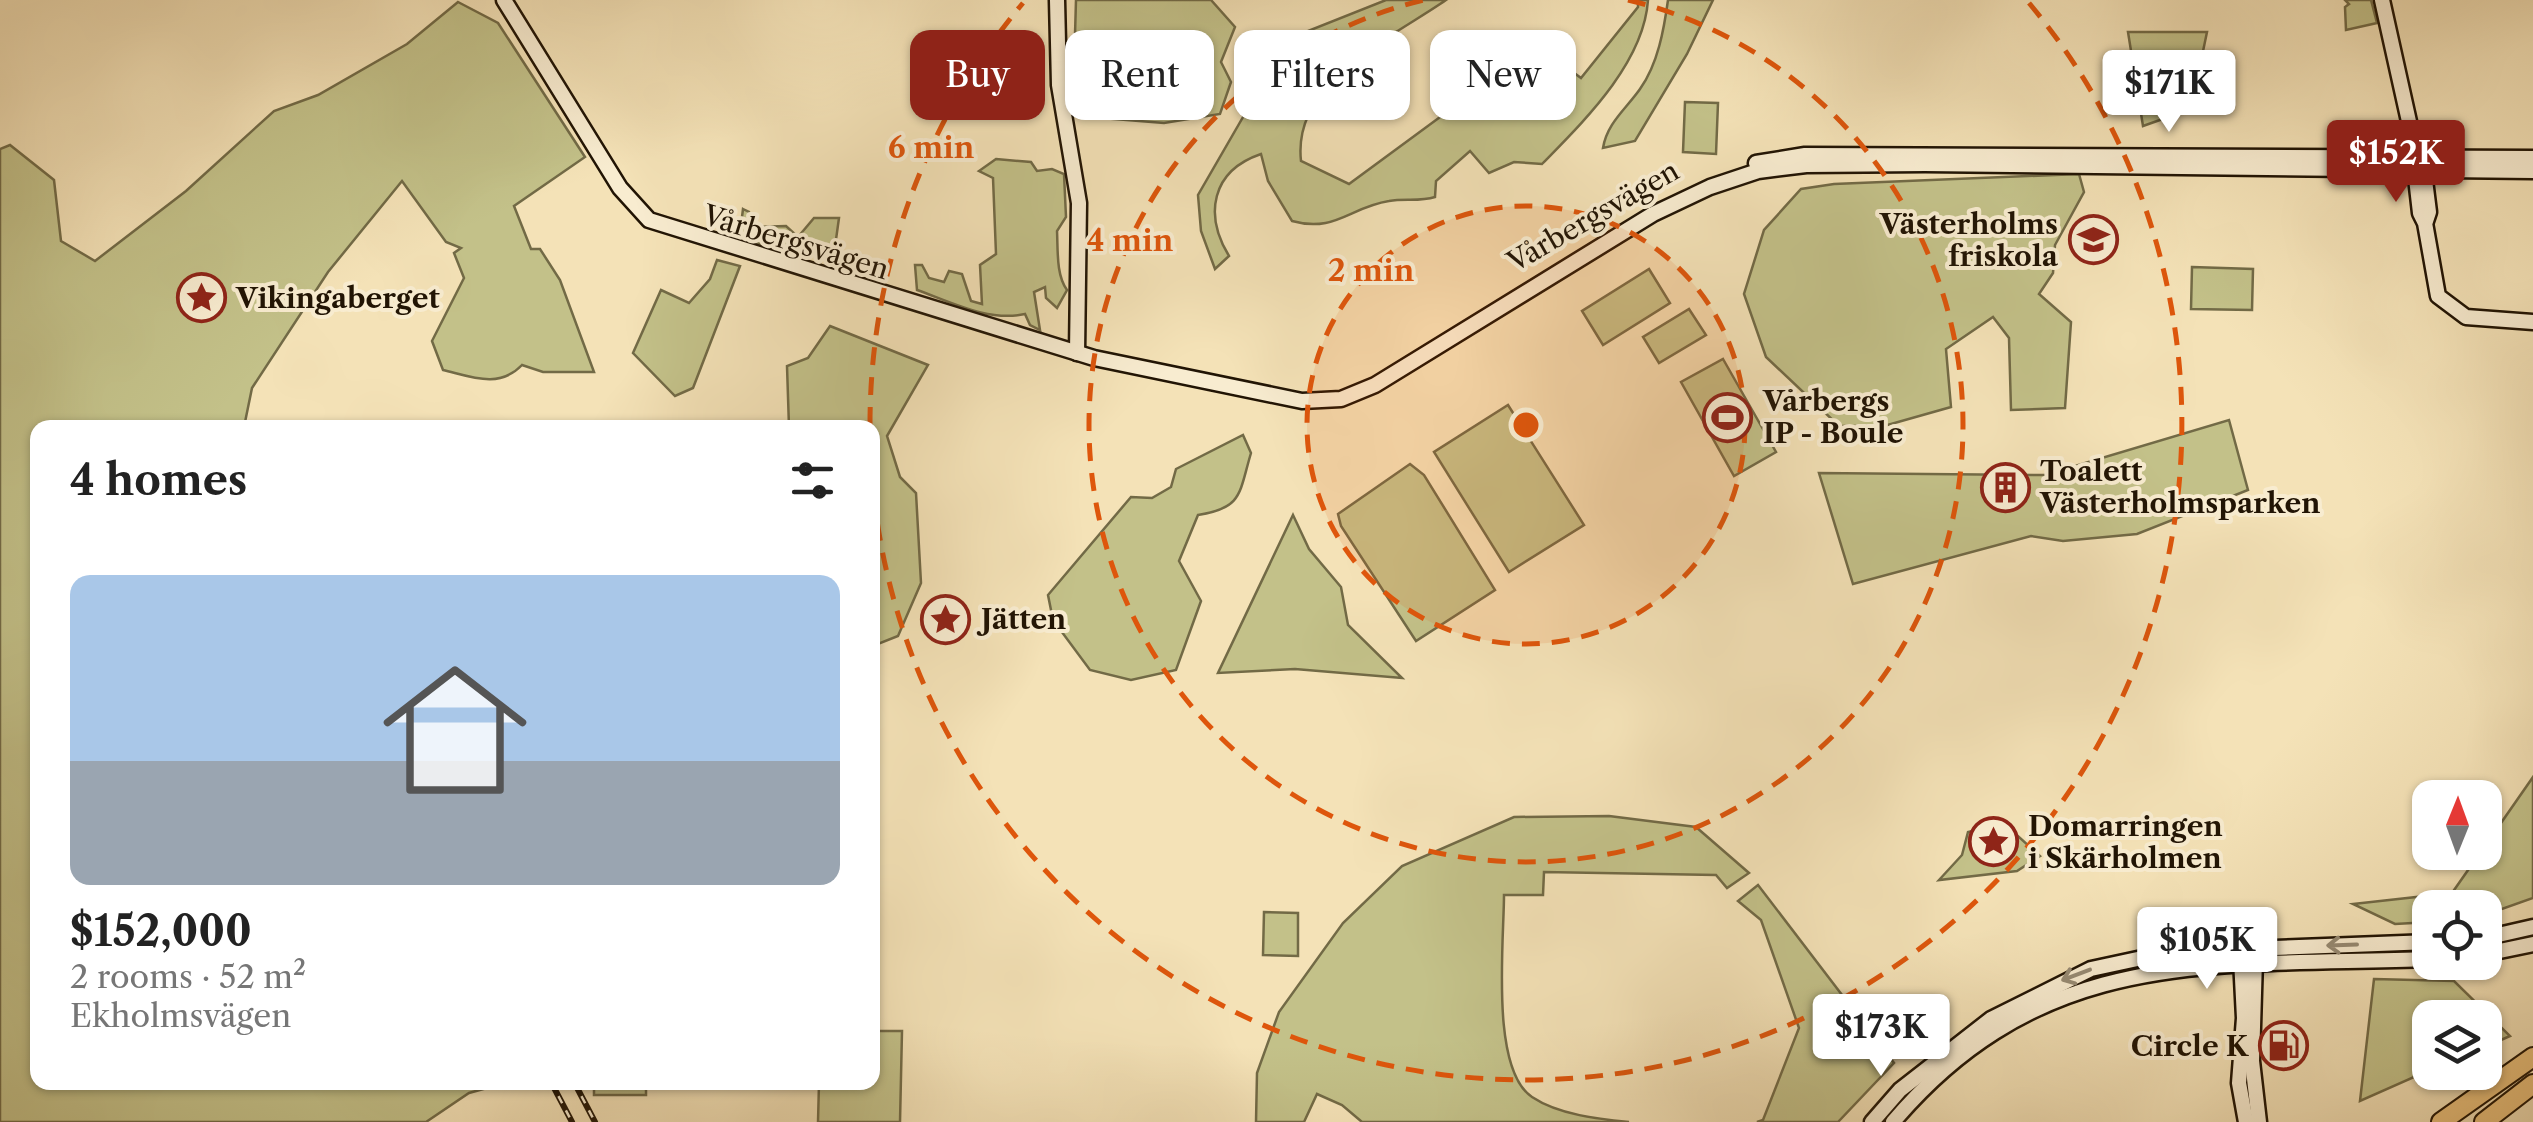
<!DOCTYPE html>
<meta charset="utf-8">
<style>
body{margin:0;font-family:"Libre Caslon Text",serif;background:#f2f2f2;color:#222;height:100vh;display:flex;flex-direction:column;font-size:38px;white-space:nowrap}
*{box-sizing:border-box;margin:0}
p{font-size:32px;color:#767676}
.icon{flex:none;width:55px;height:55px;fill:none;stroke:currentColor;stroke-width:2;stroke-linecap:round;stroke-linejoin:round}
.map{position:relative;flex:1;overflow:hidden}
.drawer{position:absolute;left:30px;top:420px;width:850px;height:670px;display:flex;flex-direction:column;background:#fff;border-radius:20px;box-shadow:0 2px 8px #0004}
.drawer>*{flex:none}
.guide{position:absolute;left:910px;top:30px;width:950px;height:90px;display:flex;gap:20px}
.needle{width:65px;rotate:1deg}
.tools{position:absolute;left:2412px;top:780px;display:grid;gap:20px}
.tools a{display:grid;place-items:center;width:90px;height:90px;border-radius:20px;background:#fff;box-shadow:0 2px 8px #0004;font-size:50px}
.price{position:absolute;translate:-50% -85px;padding:0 22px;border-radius:10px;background:#fff;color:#222;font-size:32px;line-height:65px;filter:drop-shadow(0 2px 5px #0008)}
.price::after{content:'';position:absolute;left:50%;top:60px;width:30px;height:22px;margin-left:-15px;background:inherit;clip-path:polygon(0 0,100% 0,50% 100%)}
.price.current{background:#8f2418;color:#fff}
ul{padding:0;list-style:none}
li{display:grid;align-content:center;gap:20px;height:530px;padding:0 40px}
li+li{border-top:2px solid #e0e0e0}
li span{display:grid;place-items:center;height:310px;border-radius:20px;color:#555}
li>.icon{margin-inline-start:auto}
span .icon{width:180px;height:180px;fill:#fffc;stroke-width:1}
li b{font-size:42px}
h2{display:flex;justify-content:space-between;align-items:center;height:120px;padding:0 40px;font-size:42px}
.tag{padding:0 35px;border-radius:20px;background:#fff;box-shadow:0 2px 8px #0004;font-size:35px;line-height:90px}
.tag.current{background:#8f2418;color:#fff}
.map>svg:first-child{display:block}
</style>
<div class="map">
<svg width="2533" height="1122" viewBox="0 0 2533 1122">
<rect width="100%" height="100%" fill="#f4e2b7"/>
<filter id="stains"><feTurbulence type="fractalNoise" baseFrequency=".002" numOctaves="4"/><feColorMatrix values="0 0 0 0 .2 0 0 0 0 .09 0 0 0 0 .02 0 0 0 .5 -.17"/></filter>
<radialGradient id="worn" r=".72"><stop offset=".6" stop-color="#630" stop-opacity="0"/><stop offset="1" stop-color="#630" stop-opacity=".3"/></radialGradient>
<g fill="#c3c189" stroke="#726a46" stroke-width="2.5">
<path d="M 1076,0 L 1211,0 L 1235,27 L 1221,62 L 1231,82 L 1220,114 L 1164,123 L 1102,118 L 1074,70 Z"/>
<path d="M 1386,0 L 1446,0 C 1390,39 1292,81 1301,161 L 1349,184 L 1489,81 L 1543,50 L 1581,78 L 1638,7 L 1638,0 L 1648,0 C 1644,63 1584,121 1542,164 L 1514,162 L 1489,173 L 1470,151 L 1436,181 L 1435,197 C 1419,202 1405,198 1389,201 C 1350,207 1335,233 1292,221 L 1268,181 L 1261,154 C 1211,171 1204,215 1229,256 L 1215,269 L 1201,231 L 1198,195 L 1254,98 L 1268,47 Z"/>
<path d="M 1668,0 L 1713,0 L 1687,54 L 1635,141 L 1603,148 C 1607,123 1626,109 1640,89 C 1658,64 1664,29 1668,0 Z"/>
<path d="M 2345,0 L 2371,0 L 2377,23 L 2346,30 L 2345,7 L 2349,4 Z"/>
<path d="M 458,2 L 498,23 L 585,157 L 514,206 L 531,249 L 540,249 L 560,280 L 594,372 L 543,372 L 522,365 C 499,389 472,377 443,370 L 432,341 L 464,278 L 454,253 L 461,248 L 446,242 L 402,181 L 328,272 L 252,388 L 244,427 L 38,428 L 38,1082 L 505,1083 L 469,1093 L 426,1122 L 0,1122 L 0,149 L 10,145 L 54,180 L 61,241 L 95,261 L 186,191 L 274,111 L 318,95 L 407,44 Z"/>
<path d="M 2128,32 L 2207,32 L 2191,109 L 2143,126 Z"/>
<path d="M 1685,102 L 1718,103 L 1716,154 L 1683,152 Z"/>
<path d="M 996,159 L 1031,162 L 1037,171 L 1052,169 L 1064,174 L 1066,217 L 1057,231 C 1058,250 1056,275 1067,290 L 1057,308 L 1046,298 L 1045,287 L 1034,292 L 1040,330 L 1030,325 L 1025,314 C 988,322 951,302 917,290 L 915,265 L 922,265 L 929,278 L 944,282 L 949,271 L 962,274 L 971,301 L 982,304 L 980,265 L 996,254 L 993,178 L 979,171 Z"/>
<path d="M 2079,174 L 2084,192 L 2055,245 L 2053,273 L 2039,294 L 2071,322 L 2065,408 L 2011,410 L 2009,338 L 1993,317 L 1946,349 L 1951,407 L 1884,426 L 1839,426 L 1766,357 L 1744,294 L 1764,230 L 1801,189 L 1834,184 Z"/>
<path d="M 743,209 L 749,212 L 754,227 L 786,226 L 798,237 L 814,218 L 839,218 L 834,254 L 814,252 L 810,256 L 749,241 L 740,233 Z"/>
<path d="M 717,260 L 740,266 L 693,388 L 675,396 L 633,353 L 661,290 L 689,303 L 710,279 Z"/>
<path d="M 2192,267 L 2253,269 L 2252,310 L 2191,309 Z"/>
<path d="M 1649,269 L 1670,303 L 1603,345 L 1582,311 Z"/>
<path d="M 1689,309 L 1706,335 L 1659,363 L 1643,337 Z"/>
<path d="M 830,326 L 928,365 L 887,436 L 900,477 L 916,493 L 921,583 L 898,636 L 873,646 L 872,428 L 789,427 L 787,366 L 808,358 Z"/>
<path d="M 1723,359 L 1776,452 L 1734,476 L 1681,382 Z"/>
<path d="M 1508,405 L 1584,525 L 1509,572 L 1434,452 Z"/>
<path d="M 2229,420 L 2248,490 L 2137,534 L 2063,541 L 2031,536 L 1853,584 L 1819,473 L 2045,475 Z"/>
<path d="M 1243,435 L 1251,453 C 1239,493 1243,508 1198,515 L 1179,561 L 1201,601 L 1176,670 L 1131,680 L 1090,670 L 1053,620 L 1048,595 L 1131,497 L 1152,498 L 1171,487 L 1176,469 Z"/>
<path d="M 1410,464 L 1424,475 L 1495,590 L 1416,641 L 1341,526 L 1338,514 Z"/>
<path d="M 1293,515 L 1309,549 L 1341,587 L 1348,625 L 1402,678 L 1295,669 L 1218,673 Z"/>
<path d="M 2533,777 L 2533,898 L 2485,915 L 2485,908 L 2430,908 L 2430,922 L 2395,924 L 2353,904 L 2452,893 L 2480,853 L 2485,852 L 2485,846 Z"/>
<path d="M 1609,816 L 1696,827 L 1749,873 L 1727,888 L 1716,875 L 1544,872 L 1543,895 L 1504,895 C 1504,941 1490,1069 1532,1097 C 1559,1115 1599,1119 1629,1122 L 1362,1122 L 1342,1105 L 1317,1094 L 1304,1122 L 1256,1122 L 1257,1073 L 1279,1012 L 1343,923 L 1402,866 L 1514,817 Z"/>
<path d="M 1993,826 L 2009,828 L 2040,856 L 2017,871 L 1939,880 L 1962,855 L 1968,832 Z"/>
<path d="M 1758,885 L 1894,1063 L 1838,1122 L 1757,1122 L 1763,1120 L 1799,1028 L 1761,920 L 1738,901 Z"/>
<path d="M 1264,912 L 1298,913 L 1298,956 L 1263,955 Z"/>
<path d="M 2374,979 L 2454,981 L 2510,1036 L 2485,1047 L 2485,1018 L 2430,1018 L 2430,1070 L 2360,1101 Z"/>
<path d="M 873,1031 L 902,1031 L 900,1122 L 818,1122 L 819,1083 L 872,1082 Z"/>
<rect x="594" y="1083" width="52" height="12"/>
</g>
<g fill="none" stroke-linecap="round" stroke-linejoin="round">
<defs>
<g id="secondary">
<path d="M 504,0 L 620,188 L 649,220 L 1094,358 L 1302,401 L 1341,399 L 1375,385 L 1653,214 L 1710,187 L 1758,171 L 1806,165 L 1925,164 L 2533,171"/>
<path d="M 1057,0 L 1059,85 L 1079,203 L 1077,353"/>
<path d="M 2382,0 L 2410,126 L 2420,213 L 2425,223 L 2438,296 L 2466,317 L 2533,322"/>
<path d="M 1756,163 L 1805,155 L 2533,158"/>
<path d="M 2423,164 L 2429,212 L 2426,221"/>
<path d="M 2485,938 L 2533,927"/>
<path d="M 2485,954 L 2533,944"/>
<path d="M 2241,959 L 2244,1018 L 2239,1083 L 2246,1122"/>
<path d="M 2255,959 L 2252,1061 L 2259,1122"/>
<path d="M 1872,1122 L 1900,1090 L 1991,1019 L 2091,969 L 2170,952 L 2430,942"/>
<path d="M 1893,1122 C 2045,943 2217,967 2430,959"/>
</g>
<g id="highway">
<path d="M 2441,1122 L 2533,1057"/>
<path d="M 2484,1122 L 2533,1084"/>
</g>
</defs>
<use href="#secondary" stroke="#211404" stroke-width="19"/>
<use href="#highway" stroke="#211404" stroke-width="22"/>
<use href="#secondary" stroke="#f8ecd0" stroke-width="14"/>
<use href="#highway" stroke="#eac17c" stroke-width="18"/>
<defs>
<g id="rail">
<path d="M 551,1082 L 572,1122"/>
<path d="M 574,1082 L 595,1122"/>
</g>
</defs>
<use href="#rail" stroke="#211404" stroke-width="6"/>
<use href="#rail" stroke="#f8ecd0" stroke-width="2.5" stroke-dasharray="8" stroke-linecap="butt"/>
</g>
<defs><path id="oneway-shaft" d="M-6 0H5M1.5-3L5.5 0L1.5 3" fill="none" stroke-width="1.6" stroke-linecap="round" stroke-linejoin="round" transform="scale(2.5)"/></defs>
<g stroke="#978b74">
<use href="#oneway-shaft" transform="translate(2342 945) rotate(178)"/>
<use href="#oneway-shaft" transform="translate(2076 975) rotate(159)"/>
</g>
<circle cx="1526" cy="425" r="219" fill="#de560c" fill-opacity=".12"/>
<g fill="none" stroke="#de560c" stroke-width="5" stroke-dasharray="18 12">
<circle cx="1526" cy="425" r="219"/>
<path d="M1628 0A437 437 0 1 1 1424 0"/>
<path d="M870 425A656 656 0 0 1 1023 3M2029 3A656 656 0 1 1 873 488"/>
</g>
<defs>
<symbol id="school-ring" viewBox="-11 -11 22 22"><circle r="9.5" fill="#f8ecd0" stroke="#8f2418" stroke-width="1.5"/><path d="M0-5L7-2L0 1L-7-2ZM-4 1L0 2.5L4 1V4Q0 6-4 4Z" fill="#8f2418"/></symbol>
<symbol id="sight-ring" viewBox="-11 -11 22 22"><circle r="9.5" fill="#f8ecd0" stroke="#8f2418" stroke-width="1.5"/><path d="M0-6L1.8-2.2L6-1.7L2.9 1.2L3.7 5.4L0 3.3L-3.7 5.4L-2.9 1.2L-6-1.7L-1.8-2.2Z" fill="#8f2418"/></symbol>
<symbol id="stadium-ring" viewBox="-11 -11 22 22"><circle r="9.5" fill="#f8ecd0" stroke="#8f2418" stroke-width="1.5"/><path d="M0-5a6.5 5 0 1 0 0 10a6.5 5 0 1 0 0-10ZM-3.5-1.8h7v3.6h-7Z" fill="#8f2418"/></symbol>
<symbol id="building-ring" viewBox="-11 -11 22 22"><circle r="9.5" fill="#f8ecd0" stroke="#8f2418" stroke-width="1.5"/><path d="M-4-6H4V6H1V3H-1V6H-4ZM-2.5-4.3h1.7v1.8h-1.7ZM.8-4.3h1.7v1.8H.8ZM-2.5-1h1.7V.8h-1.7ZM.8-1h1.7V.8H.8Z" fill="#8f2418"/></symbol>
<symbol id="fuel-ring" viewBox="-11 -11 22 22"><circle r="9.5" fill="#f8ecd0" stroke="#8f2418" stroke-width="1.5"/><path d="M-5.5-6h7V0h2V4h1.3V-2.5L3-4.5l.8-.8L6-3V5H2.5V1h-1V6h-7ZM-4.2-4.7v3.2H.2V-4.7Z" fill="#8f2418"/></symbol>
</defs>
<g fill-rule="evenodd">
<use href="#school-ring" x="2066" y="212" width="55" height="55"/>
<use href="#sight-ring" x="174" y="270" width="55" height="55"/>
<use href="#stadium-ring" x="1700" y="390" width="55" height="55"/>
<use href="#building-ring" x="1978" y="460" width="55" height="55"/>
<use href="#sight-ring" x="918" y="592" width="55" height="55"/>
<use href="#sight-ring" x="1966" y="814" width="55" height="55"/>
<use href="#fuel-ring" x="2256" y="1018" width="55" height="55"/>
</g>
<g text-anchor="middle" stroke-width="8" stroke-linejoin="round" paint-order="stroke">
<g font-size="28" fill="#211404" stroke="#f8ecd0">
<text transform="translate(1593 216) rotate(-30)" y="10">Vårbergsvägen</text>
<text transform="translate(796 242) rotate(17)" y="10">Vårbergsvägen</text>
</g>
<g font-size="28" font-weight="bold" fill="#211404" stroke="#f8ecd0" text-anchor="start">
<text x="2058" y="234" text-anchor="end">Västerholms<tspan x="2058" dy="32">friskola</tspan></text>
<text x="236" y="308">Vikingaberget</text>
<text x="1763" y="411">Vårbergs<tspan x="1763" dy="32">IP - Boule</tspan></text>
<text x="2040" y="481">Toalett<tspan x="2040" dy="32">Västerholmsparken</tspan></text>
<text x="981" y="629">Jätten</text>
<text x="2028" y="836">Domarringen<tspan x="2028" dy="32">i Skärholmen</tspan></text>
<text x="2248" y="1056" text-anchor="end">Circle K</text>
</g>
</g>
<circle cx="1526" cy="425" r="15" fill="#de560c" stroke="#f8ecd0" stroke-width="5"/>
<g font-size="30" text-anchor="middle" font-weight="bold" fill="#de560c" stroke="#f8ecd0" stroke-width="8" stroke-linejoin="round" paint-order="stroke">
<text x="931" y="158">6 min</text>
<text x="1130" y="251">4 min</text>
<text x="1371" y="281">2 min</text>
</g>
<rect width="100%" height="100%" filter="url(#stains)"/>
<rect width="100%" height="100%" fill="url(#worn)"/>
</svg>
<div class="tools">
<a><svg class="needle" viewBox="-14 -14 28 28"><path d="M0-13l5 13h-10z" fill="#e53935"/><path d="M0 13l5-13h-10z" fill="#767676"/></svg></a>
<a><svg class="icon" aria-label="locate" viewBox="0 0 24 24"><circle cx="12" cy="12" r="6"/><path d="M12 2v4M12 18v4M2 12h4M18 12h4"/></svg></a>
<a><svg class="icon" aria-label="layers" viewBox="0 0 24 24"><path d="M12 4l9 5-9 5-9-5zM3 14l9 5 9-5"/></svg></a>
</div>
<b class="price" style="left:2169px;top:135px">$171K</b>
<b class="price current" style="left:2396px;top:205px">$152K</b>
<b class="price" style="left:2207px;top:992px">$105K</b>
<b class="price" style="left:1881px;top:1079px">$173K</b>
<div class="guide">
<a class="tag current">Buy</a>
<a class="tag">Rent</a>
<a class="tag">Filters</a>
<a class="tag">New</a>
</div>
<section class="drawer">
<h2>4 homes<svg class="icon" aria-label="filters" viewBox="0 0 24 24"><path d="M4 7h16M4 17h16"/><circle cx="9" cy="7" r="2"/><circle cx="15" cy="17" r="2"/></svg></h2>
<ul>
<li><span style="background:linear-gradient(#a9c7e8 60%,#9aa5b1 0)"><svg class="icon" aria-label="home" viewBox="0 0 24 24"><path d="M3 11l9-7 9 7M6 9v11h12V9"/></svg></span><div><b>$152,000</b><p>2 rooms · 52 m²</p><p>Ekholmsvägen</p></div></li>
</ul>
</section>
</div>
